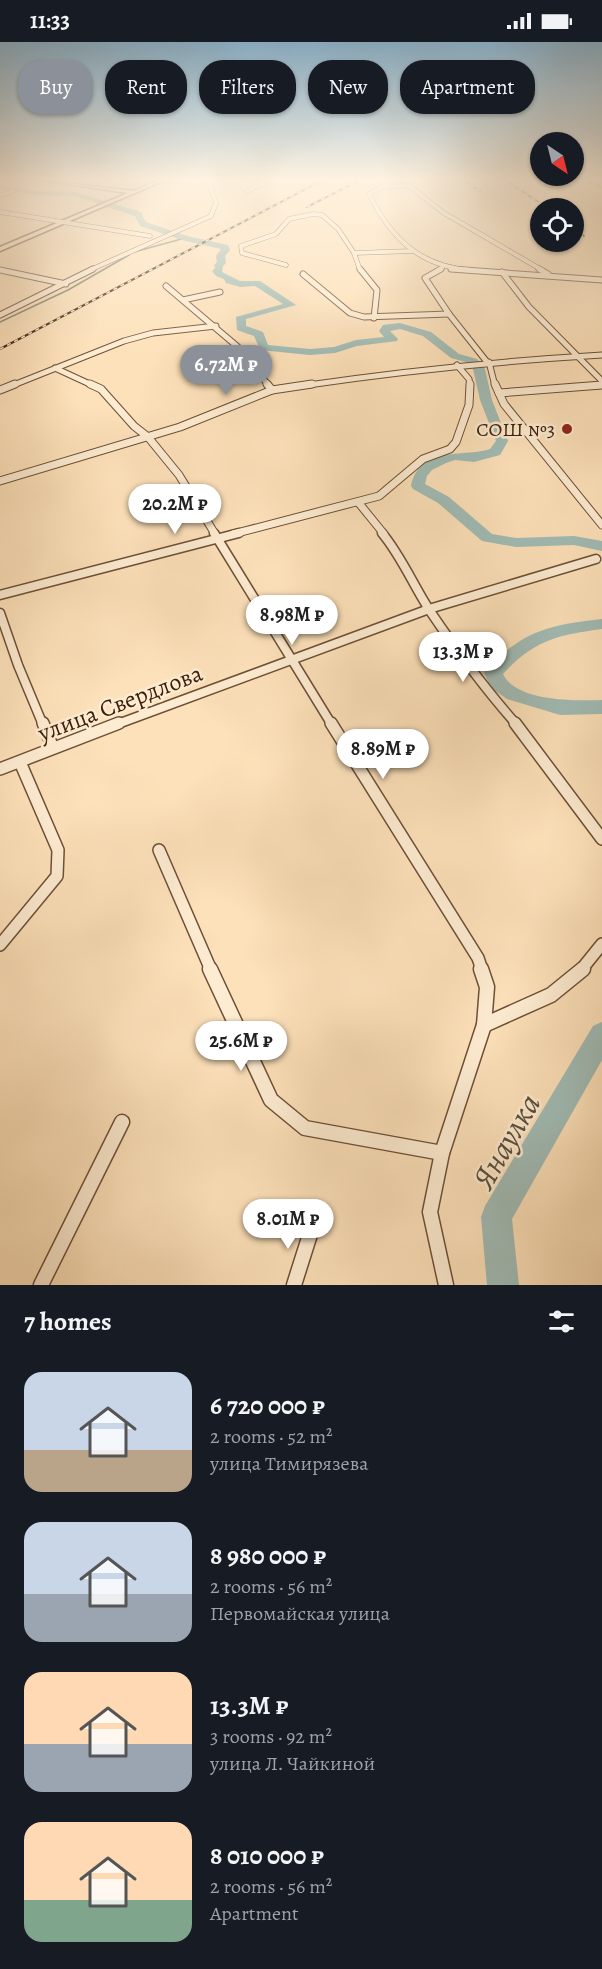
<!DOCTYPE html>
<meta charset="utf-8">
<style>
body{margin:0;font-family:Alegreya,serif;background:#20242c;color:#f1f3f6;height:100vh;display:flex;flex-direction:column;font-size:22px;white-space:nowrap}
*{box-sizing:border-box;margin:0}
p{font-size:20px;color:#9ea1a6}
.icon{flex:none;width:33px;height:33px;fill:none;stroke:currentColor;stroke-width:2;stroke-linecap:round;stroke-linejoin:round}
.map{position:relative;height:1243px;overflow:hidden}
.sheet{display:flex;flex-direction:column;background:#171b24;flex:1}
.sheet>*{flex:none}
.banner{position:absolute;left:18px;top:18px;width:567px;height:54px;display:flex;gap:12px}
.needle{width:39px;rotate:145deg}
.fabs{position:absolute;left:530px;top:90px;display:grid;gap:12px}
.fabs a{display:grid;place-items:center;width:54px;height:54px;border-radius:50%;background:#171b24;box-shadow:0 2px 4px #0004;font-size:30px}
.price{position:absolute;translate:-50% -51px;padding:0 14px;border-radius:21px;background:#fff;color:#222;font-size:20px;line-height:39px;filter:drop-shadow(0 2px 3px #0008)}
.price::after{content:'';position:absolute;left:50%;top:36px;width:18px;height:14px;margin-left:-9px;background:inherit;clip-path:polygon(0 0,100% 0,50% 100%)}
.price.current{background:#8c9099;color:#fff}
ul{padding:0;list-style:none}
li{display:flex;align-items:center;gap:18px;height:150px;padding:0 24px}
li span{display:grid;place-items:center;flex:none;width:168px;height:120px;border-radius:18px;color:#555}
li>.icon{margin-inline-start:auto}
span .icon{width:72px;height:72px;fill:#fffc;stroke-width:1}
li b{font-size:26px}
h2{display:flex;justify-content:space-between;align-items:center;height:72px;padding:0 24px;font-size:26px}
.tag{padding:0 21px;border-radius:24px;background:#171b24;box-shadow:0 2px 4px #0004;font-size:21px;line-height:54px}
.tag.current{background:#8c9099;color:#fff}
.status{display:flex;justify-content:space-between;align-items:center;height:42px;padding:0 30px;background:#171b24;direction:ltr}
.status svg{height:16px;fill:currentColor}
.map>svg:first-child{display:block}
</style>
<div class="status"><b>11:33</b><svg viewBox="0 0 49 12"><path d="M0 12V9h3v3zM5 12V6h3v6zM10 12V3h3v9zM15 12V0h3v12zM26 1h20v11H26zM47 4h2v5h-2z"/></svg></div>
<div class="map">
<svg width="602" height="1243" viewBox="0 0 602 1243">
<rect width="100%" height="100%" fill="#fde1ba"/>
<filter id="stains"><feTurbulence type="fractalNoise" baseFrequency=".00333" numOctaves="4"/><feColorMatrix values="0 0 0 0 .2 0 0 0 0 .09 0 0 0 0 .02 0 0 0 .5 -.17"/></filter>
<radialGradient id="worn" r=".72"><stop offset=".6" stop-color="#630" stop-opacity="0"/><stop offset="1" stop-color="#630" stop-opacity=".3"/></radialGradient>
<g fill="none" stroke-linecap="round" stroke-linejoin="round">
<g stroke="#797e71" stroke-width="1.5">
<path d="M 134,210 L 185,196"/>
<path d="M 0,280 L 68,248 L 129,213"/>
</g>
<g fill="#a1bcb6" fill-rule="evenodd">
<path d="M 0,143 L 36,149 L 75,150 L 141,170 L 146,180 L 187,194 L 228,203 L 230,208 L 225,214 L 226,221 L 223,224 L 222,230 L 240,239 L 260,239 L 296,263 L 246,277 L 246,284 L 263,290 L 268,303 L 310,307 L 334,305 L 356,298 L 384,295 L 379,289 L 383,283 L 400,281 L 431,290 L 459,312 L 477,317 L 485,327 L 492,358 L 508,399 L 500,413 L 474,420 L 455,418 L 446,421 L 432,428 L 427,434 L 425,442 L 449,455 L 492,492 L 516,496 L 574,494 L 602,499 L 602,509 L 574,503 L 516,505 L 482,499 L 438,461 L 413,447 L 411,444 C 420,403 461,416 490,407 L 496,399 L 480,358 L 473,327 L 469,321 L 451,316 L 423,294 L 400,287 L 390,289 L 398,297 L 397,299 L 357,304 L 335,311 L 310,313 L 260,308 L 254,294 L 237,288 L 236,275 L 283,262 L 255,244 L 240,245 L 226,241 L 224,237 L 216,234 L 212,229 L 215,226 L 214,223 L 217,220 L 216,214 L 221,207 L 182,198 L 140,184 L 135,174 L 74,154 L 36,153 L 0,147 Z"/>
<path d="M 602,577 L 602,587 C 558,593 534,598 503,632 C 516,660 576,659 602,658 L 602,672 L 560,673 L 507,657 L 491,646 L 484,631 L 487,627 C 524,588 550,583 602,577 Z"/>
<path d="M 602,980 L 602,1018 L 512,1177 L 519,1243 L 487,1243 L 481,1175 L 485,1164 L 593,984 Z"/>
</g>
<defs>
<g id="minor-far5">
<path d="M 395,138 L 369,152 C 391,196 420,225 471,228"/>
<path d="M 387,145 L 408,143 L 444,171 L 542,228"/>
<path d="M 247,149 L 270,138"/>
<path d="M 0,153 L 13,149"/>
<path d="M 0,170 L 150,194"/>
<path d="M 354,211 L 413,209"/>
<path d="M 286,223 L 242,211 L 241,204 L 276,192 L 289,177 L 313,172 L 322,173 L 338,187 L 354,211 L 360,228"/>
<path d="M 90,228 L 211,174 L 216,161 L 208,138"/>
<path d="M 438,228 L 442,226"/>
</g>
<g id="minor-far4">
<path d="M 360,227 L 377,248 L 374,276"/>
<path d="M 441,227 L 425,236 L 449,272 L 487,320"/>
<path d="M 451,227 L 602,238"/>
<path d="M 539,227 L 548,232"/>
<path d="M 0,228 L 66,242"/>
<path d="M 502,230 L 529,265 L 602,339"/>
<path d="M 303,232 L 350,271 L 364,275 L 449,272"/>
<path d="M 166,244 L 238,305 L 269,344"/>
<path d="M 183,258 L 220,250"/>
<path d="M 0,273 L 93,227"/>
<path d="M 489,320 L 495,344"/>
<path d="M 457,323 L 469,337 L 470,344"/>
<path d="M 55,326 L 94,344"/>
<path d="M 11,344 L 124,299 L 153,291 L 216,284"/>
<path d="M 301,344 C 402,329 501,319 602,313"/>
<path d="M 593,344 L 602,343"/>
</g>
<g id="minor-far3">
<path d="M 90,342 L 101,347 L 134,384 L 148,395 L 179,433 L 215,492"/>
<path d="M 267,342 L 272,348"/>
<path d="M 495,342 L 504,362 L 602,483"/>
<path d="M 0,348 L 15,342"/>
<path d="M 499,351 L 602,343"/>
<path d="M 0,439 L 180,385 L 272,348 L 312,342"/>
<path d="M 358,460 L 384,492"/>
<path d="M 233,492 L 379,454 L 423,417 L 450,407 L 456,400 L 469,363 L 470,342"/>
</g>
<g id="minor-far2">
<path d="M 214,491 L 332,683"/>
<path d="M 382,491 C 402,515 413,543 430,569 C 457,609 485,647 517,683"/>
<path d="M 0,553 L 239,491"/>
<path d="M 0,571 L 18,623 L 43,683"/>
<path d="M 115,683 L 429,567 L 596,517"/>
</g>
<g id="minor-far1">
<path d="M 43,681 L 53,706"/>
<path d="M 331,681 L 478,916 L 482,928"/>
<path d="M 515,681 L 602,797"/>
<path d="M 0,727 L 119,681"/>
<path d="M 159,808 L 211,928"/>
<path d="M 0,903 L 57,834 L 58,808 L 20,720"/>
<path d="M 581,928 L 602,902"/>
</g>
<g id="minor">
<path d="M 210,927 L 271,1058 L 305,1086 L 442,1111"/>
<path d="M 484,983 L 551,953 L 583,927"/>
<path d="M 41,1243 L 122,1080"/>
<path d="M 294,1243 L 313,1183"/>
<path d="M 446,1243 L 430,1170 L 442,1111 L 484,983 L 487,945 L 481,927"/>
</g>
<path id="tertiary" d="M 40,138 L 133,149 L 159,138 L 165,138 L 0,209 L 0,205 L 128,151 Z"/>
</defs>
<use href="#minor-far5" stroke="#6c5036" stroke-width="5"/>
<use href="#minor-far4" stroke="#6c5036" stroke-width="7"/>
<use href="#minor-far3" stroke="#6c5036" stroke-width="9"/>
<use href="#minor-far2" stroke="#6c5036" stroke-width="11"/>
<use href="#minor-far1" stroke="#6c5036" stroke-width="14"/>
<use href="#minor" stroke="#6c5036" stroke-width="17"/>
<use href="#tertiary" stroke="#6c5036" stroke-width="3"/>
<use href="#minor-far5" stroke="#feecd2" stroke-width="4"/>
<use href="#minor-far4" stroke="#feecd2" stroke-width="5"/>
<use href="#minor-far3" stroke="#feecd2" stroke-width="7"/>
<use href="#minor-far2" stroke="#feecd2" stroke-width="8"/>
<use href="#minor-far1" stroke="#feecd2" stroke-width="11"/>
<use href="#minor" stroke="#feecd2" stroke-width="14"/>
<use href="#tertiary" fill="#feecd2" fill-rule="evenodd"/>
<defs>
<g id="rail">
<path d="M 463,138 L 480,149"/>
<path d="M 505,138 L 548,166"/>
<path d="M 585,138 L 602,145"/>
<path d="M 307,165 L 360,138"/>
<path d="M 573,186 L 584,194"/>
<path d="M 0,307 L 323,138"/>
</g>
</defs>
<use href="#rail" stroke="#3c200a" stroke-width="2"/>
<use href="#rail" stroke="#feecd2" stroke-width="1.5" stroke-dasharray="4" stroke-linecap="butt"/>
</g>
<linearGradient id="sky" x2="0" y2="1"><stop stop-color="#8bb7d4"/><stop offset="0.44" stop-color="#fef2e0"/><stop offset="1" stop-color="#fef2e0" stop-opacity="0"/></linearGradient>
<rect width="602" height="312" fill="url(#sky)"/>
<circle fill="#8f2418" stroke="#feecd2" stroke-width="2" cx="567" cy="387" r="6"/>
<g text-anchor="middle" stroke-width="5" stroke-linejoin="round" paint-order="stroke">
<g font-size="20" fill="#3c200a" stroke="#feecd2" text-anchor="end">
<text x="555" y="394">СОШ №3</text>
</g>
<g font-size="24" fill="#3c200a" stroke="#feecd2">
<text transform="translate(120 661) rotate(-21)" y="8">улица Свердлова</text>
</g>
<g font-size="32" font-style="italic" fill="#5a4f3e" stroke="#feecd2">
<text transform="translate(506 1099) rotate(-60)" y="11">Янаулка</text>
</g>
</g>
<rect width="100%" height="100%" filter="url(#stains)"/>
<rect width="100%" height="100%" fill="url(#worn)"/>
</svg>
<div class="fabs">
<a><svg class="needle" viewBox="-14 -14 28 28"><path d="M0-13l5 13h-10z" fill="#e53935"/><path d="M0 13l5-13h-10z" fill="#9ea1a6"/></svg></a>
<a><svg class="icon" aria-label="locate" viewBox="0 0 24 24"><circle cx="12" cy="12" r="6"/><path d="M12 2v4M12 18v4M2 12h4M18 12h4"/></svg></a>
</div>
<b class="price current" style="left:226px;top:354px">6.72M ₽</b>
<b class="price" style="left:175px;top:493px">20.2M ₽</b>
<b class="price" style="left:292px;top:604px">8.98M ₽</b>
<b class="price" style="left:463px;top:641px">13.3M ₽</b>
<b class="price" style="left:383px;top:738px">8.89M ₽</b>
<b class="price" style="left:241px;top:1030px">25.6M ₽</b>
<b class="price" style="left:288px;top:1208px">8.01M ₽</b>
<div class="banner">
<a class="tag current">Buy</a>
<a class="tag">Rent</a>
<a class="tag">Filters</a>
<a class="tag">New</a>
<a class="tag">Apartment</a>
</div>
</div>
<section class="sheet">
<h2>7 homes<svg class="icon" aria-label="filters" viewBox="0 0 24 24"><path d="M4 7h16M4 17h16"/><circle cx="9" cy="7" r="2"/><circle cx="15" cy="17" r="2"/></svg></h2>
<ul>
<li><span style="background:linear-gradient(#c9d6e8 65%,#b9a48a 0)"><svg class="icon" aria-label="home" viewBox="0 0 24 24"><path d="M3 11l9-7 9 7M6 9v11h12V9"/></svg></span><div><b>6 720 000 ₽</b><p>2 rooms · 52 m²</p><p>улица Тимирязева</p></div></li>
<li><span style="background:linear-gradient(#c9d6e8 60%,#9aa5b1 0)"><svg class="icon" aria-label="home" viewBox="0 0 24 24"><path d="M3 11l9-7 9 7M6 9v11h12V9"/></svg></span><div><b>8 980 000 ₽</b><p>2 rooms · 56 m²</p><p>Первомайская улица</p></div></li>
<li><span style="background:linear-gradient(#ffd9b3 60%,#9aa5b1 0)"><svg class="icon" aria-label="home" viewBox="0 0 24 24"><path d="M3 11l9-7 9 7M6 9v11h12V9"/></svg></span><div><b>13.3M ₽</b><p>3 rooms · 92 m²</p><p>улица Л. Чайкиной</p></div></li>
<li><span style="background:linear-gradient(#ffd9b3 65%,#7fa58c 0)"><svg class="icon" aria-label="home" viewBox="0 0 24 24"><path d="M3 11l9-7 9 7M6 9v11h12V9"/></svg></span><div><b>8 010 000 ₽</b><p>2 rooms · 56 m²</p><p>Apartment</p></div></li>
</ul>
</section>
